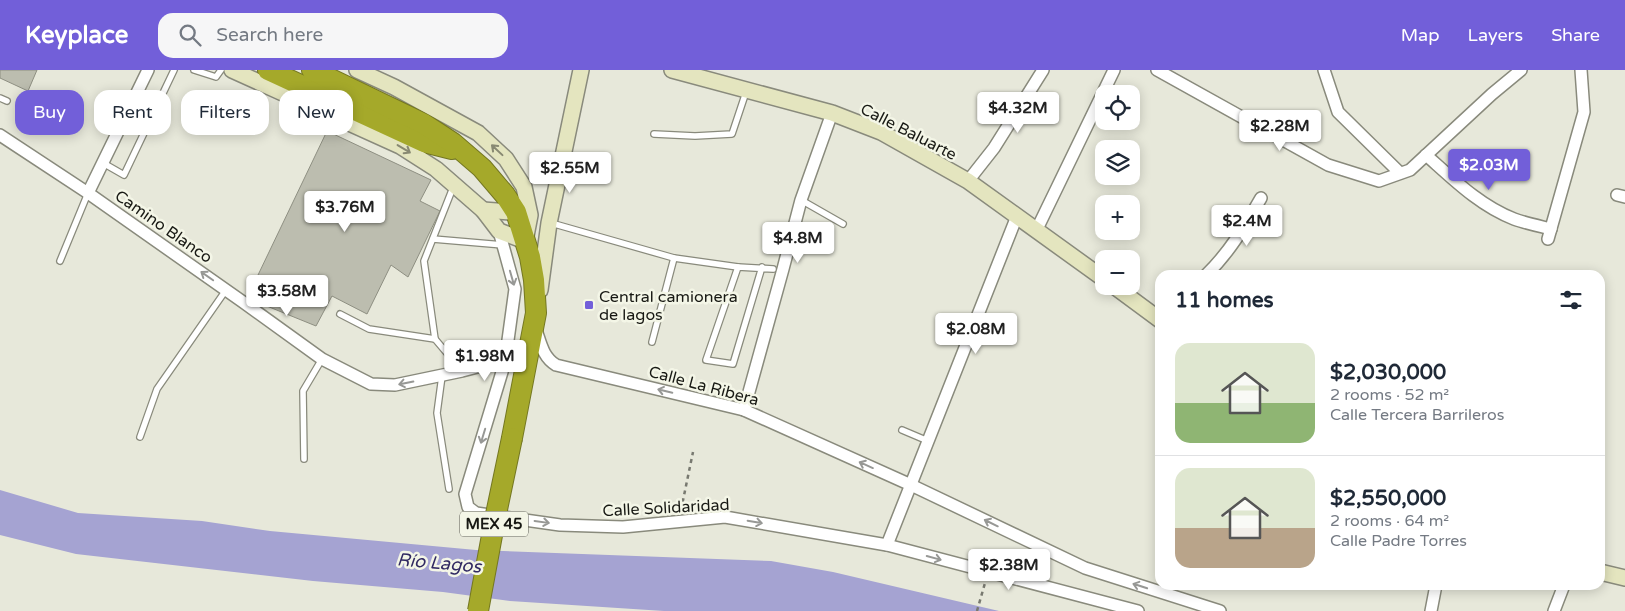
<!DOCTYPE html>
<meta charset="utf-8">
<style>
body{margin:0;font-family:"Varela Round",sans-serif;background:#f6f6f7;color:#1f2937;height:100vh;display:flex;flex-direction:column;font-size:19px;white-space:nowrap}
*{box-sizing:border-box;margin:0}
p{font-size:16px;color:#747a83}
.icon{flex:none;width:28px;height:28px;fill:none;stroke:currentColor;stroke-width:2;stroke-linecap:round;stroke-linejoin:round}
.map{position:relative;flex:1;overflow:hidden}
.details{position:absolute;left:1155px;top:200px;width:450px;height:320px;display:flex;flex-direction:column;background:#fff;border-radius:15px;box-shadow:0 2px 12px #0003}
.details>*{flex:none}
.banner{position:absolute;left:15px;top:20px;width:475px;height:45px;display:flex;gap:10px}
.controls{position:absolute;left:1095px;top:15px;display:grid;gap:10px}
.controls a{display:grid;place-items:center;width:45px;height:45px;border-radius:10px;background:#fff;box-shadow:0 2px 12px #0003;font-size:25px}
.price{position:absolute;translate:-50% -42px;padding:0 11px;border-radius:5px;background:#fff;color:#222;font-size:16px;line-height:32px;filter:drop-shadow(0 1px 2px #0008)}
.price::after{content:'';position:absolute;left:50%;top:30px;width:15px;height:11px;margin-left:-8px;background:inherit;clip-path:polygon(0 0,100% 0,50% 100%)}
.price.active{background:#725fd9;color:#fff}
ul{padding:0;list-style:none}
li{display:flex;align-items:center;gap:15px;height:125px;padding:0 20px}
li+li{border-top:1px solid #e0e1e3}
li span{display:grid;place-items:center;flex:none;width:140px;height:100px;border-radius:15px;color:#555}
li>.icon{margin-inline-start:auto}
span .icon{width:60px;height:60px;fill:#fffc;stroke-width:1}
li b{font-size:21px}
h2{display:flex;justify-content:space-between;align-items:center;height:60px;padding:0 20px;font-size:21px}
.chip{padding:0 18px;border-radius:15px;background:#fff;box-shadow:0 2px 12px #0003;font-size:18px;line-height:45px}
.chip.active{background:#725fd9;color:#fff}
header{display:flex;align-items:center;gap:30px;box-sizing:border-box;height:70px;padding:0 25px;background:#725fd9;color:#fff}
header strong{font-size:24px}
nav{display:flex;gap:28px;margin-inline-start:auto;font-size:18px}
.search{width:350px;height:45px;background:#f6f6f7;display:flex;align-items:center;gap:12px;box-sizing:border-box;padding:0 18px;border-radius:15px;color:#747a83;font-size:19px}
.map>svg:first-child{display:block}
</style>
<header>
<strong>Keyplace</strong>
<div class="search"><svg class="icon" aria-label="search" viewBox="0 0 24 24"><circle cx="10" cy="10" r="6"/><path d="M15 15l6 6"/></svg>Search here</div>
<nav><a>Map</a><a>Layers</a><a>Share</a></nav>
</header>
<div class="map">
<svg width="1625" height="541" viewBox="0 0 1625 541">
<rect width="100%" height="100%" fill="#e7e8da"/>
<path fill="#a5a3d2" d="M 0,420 L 78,443 L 202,451 L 270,461 L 476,480 L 771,491 L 833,502 L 999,541 L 664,541 L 510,531 L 443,522 L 313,511 L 76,484 L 0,465 Z"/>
<g fill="#bcbdaf" stroke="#8e8f82">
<path d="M 0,0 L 37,0 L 28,21 L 0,8 Z"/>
<path d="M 327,61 L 431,110 L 420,131 L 440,141 L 408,207 L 391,195 L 367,244 L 332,226 L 316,256 L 247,228 Z"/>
</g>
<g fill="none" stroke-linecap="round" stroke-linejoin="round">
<defs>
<g id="lane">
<path d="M 194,0 L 216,7 L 221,0"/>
<path d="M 0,28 L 7,31"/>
<path d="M 654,64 L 695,66 L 732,64 L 746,22"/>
<path d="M 103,93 L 124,105 L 174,0"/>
<path d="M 801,130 L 843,154"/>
<path d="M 551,153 L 674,188 L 738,197"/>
<path d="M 433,169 L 503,175"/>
<path d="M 60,191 L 88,123"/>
<path d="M 762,197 L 733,294 L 706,290 L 738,197 L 773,199"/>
<path d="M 340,244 L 369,259 L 435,269 L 462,301"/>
<path d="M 435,269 L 424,191 L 454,115"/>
<path d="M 652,272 L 674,188"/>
<path d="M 442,306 L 437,343 L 449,419"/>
<path d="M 902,360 L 928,371"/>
<path d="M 140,367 L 157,319 L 226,220"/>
<path d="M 304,389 L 303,321 L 322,289"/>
</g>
<g id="street">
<path d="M 1157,0 L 1328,95 L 1379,111 L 1410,100 L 1492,24 L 1521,0"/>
<path d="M 1324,0 L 1338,42 L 1400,103"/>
<path d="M 0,65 L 88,123 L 243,232 L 322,289 L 371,314 L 395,315 L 462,301 L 489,294 L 505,292"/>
<path d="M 1426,85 C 1453,109 1480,136 1514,149 C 1525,153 1539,156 1551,159"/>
<path d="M 968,111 L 994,78 L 1043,0"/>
<path d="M 88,123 L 148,0"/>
<path d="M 1617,125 L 1625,127"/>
<path d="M 1037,159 L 1114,0"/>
<path d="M 499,161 L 515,219 L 505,292 L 465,424 L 468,437 L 476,443 L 560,455 L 623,457 L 725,447 L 887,475 L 1138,541"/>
<path d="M 1548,169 L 1584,42 L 1581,0"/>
<path d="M 1206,205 C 1229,183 1245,156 1261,128"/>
<path d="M 536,260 C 541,274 543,287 556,295 L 744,340 L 911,415 L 1085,498 L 1220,541"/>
<path d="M 744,340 L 783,199 L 801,130 L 832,43"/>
<path d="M 887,475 L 1017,146"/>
<path d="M 1431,541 L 1436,515"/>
<path d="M 1554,541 L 1564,515"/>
</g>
<g id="secondary">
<path d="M 232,0 L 400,76 L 436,99 L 483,140 L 499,161 L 525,171 L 530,145 L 524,117 L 506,89 L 478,63 L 394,17 L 357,0"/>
<path d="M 672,0 L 832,43 L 881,62 L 968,111 L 1104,209"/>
<path d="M 483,140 L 524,143"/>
<path d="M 1114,216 L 1160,250"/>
<path d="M 540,220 L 549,153 L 581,0"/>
<path d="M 1600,502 L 1625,508"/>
</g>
<g id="highway">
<path d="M 268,0 L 424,72 L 452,79"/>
<path d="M 312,0 L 424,54 L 453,73 L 482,98 L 505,125 L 516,142 L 530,187 L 534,210 L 536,243 L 512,368"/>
</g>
</defs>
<use href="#lane" stroke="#898a7c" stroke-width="8"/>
<use href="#street" stroke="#898a7c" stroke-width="14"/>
<use href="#secondary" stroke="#898a7c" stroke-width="18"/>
<use href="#highway" stroke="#747722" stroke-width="22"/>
<g stroke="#787970" stroke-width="2.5" stroke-dasharray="4 4" stroke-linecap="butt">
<path d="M 681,440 L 693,382"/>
<path d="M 977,541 L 985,513"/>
</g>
<use href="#lane" stroke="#fff" stroke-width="5.5"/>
<use href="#street" stroke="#fff" stroke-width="11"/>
<use href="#secondary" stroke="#e4e5bf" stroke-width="15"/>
<use href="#highway" stroke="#a5a92a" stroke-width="20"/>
<defs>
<path id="highway-bridge" d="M 478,541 L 495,449 L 512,368"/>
</defs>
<use href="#highway-bridge" stroke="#747722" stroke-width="22" stroke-linecap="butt"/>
<use href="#highway-bridge" stroke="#a5a92a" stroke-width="20"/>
</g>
<defs><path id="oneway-shaft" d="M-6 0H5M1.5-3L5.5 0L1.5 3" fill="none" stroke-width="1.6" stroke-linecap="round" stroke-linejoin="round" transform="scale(1.25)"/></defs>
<g stroke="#888972">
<use href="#oneway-shaft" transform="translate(404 79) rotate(31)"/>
<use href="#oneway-shaft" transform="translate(497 80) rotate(-137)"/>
</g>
<g stroke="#979895">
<use href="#oneway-shaft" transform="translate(207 206) rotate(-145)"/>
<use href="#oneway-shaft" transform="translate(512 208) rotate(74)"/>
<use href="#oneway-shaft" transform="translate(406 313) rotate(169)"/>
<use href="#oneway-shaft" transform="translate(665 321) rotate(-167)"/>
<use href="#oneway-shaft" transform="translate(483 366) rotate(107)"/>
<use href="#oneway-shaft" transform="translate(866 395) rotate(-156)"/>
<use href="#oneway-shaft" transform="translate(542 452) rotate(8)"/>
<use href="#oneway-shaft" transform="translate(755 452) rotate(10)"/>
<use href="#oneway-shaft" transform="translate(991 453) rotate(-154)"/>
<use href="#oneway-shaft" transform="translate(934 488) rotate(15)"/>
<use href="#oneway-shaft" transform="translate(1140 516) rotate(-162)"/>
</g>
<rect fill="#725fd9" stroke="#f4f6e7" stroke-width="2" x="584" y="230" width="10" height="10" rx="2.5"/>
<g text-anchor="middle" stroke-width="5" stroke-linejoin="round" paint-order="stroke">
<rect fill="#f4f6e7" stroke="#5a5b53" stroke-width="1" x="460" y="441.5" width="68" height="25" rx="4"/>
<g font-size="15" font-weight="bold" fill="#181914">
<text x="494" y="459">MEX 45</text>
</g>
<g font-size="16" fill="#181914" stroke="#f4f6e7">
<text transform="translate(909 61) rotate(27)" y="6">Calle Baluarte</text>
<text transform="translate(164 156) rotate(35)" y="6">Camino Blanco</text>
<text transform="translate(704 315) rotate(15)" y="6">Calle La Ribera</text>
<text transform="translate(666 437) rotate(-3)" y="6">Calle Solidaridad</text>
</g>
<g font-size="16" fill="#181914" stroke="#f4f6e7" text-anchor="start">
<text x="599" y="232">Central camionera<tspan x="599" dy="18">de lagos</tspan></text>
</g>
<g font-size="18" font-style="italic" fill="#312962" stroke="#f4f6e7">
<text transform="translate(439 493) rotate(5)" y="6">Río Lagos</text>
</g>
</g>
</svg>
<div class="controls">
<a><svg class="icon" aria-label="locate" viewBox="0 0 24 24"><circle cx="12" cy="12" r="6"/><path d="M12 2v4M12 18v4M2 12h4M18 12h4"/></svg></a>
<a><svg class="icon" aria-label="layers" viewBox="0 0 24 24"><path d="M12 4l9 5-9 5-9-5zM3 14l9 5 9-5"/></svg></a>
<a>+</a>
<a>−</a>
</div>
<b class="price" style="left:1018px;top:64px">$4.32M</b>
<b class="price" style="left:1280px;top:82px">$2.28M</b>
<b class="price active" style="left:1489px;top:121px">$2.03M</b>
<b class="price" style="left:570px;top:124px">$2.55M</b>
<b class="price" style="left:345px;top:163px">$3.76M</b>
<b class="price" style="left:1247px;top:177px">$2.4M</b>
<b class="price" style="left:798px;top:194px">$4.8M</b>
<b class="price" style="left:287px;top:247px">$3.58M</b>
<b class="price" style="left:976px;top:285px">$2.08M</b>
<b class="price" style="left:485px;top:312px">$1.98M</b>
<b class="price" style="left:1009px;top:521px">$2.38M</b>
<div class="banner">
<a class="chip active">Buy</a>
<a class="chip">Rent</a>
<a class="chip">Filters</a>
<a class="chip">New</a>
</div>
<section class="details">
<h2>11 homes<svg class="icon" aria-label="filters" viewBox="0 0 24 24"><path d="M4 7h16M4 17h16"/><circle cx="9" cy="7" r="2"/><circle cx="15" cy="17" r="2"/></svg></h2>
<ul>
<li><span style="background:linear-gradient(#dfe7d0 60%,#8fb573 0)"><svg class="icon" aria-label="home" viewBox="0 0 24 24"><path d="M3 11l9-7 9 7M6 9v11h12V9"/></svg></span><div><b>$2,030,000</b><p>2 rooms · 52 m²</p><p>Calle Tercera Barrileros</p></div></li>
<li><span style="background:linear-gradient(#dfe7d0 60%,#b9a48a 0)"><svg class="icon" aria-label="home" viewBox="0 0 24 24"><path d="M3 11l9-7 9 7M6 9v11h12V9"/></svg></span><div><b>$2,550,000</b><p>2 rooms · 64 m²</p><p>Calle Padre Torres</p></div></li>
</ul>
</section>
</div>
